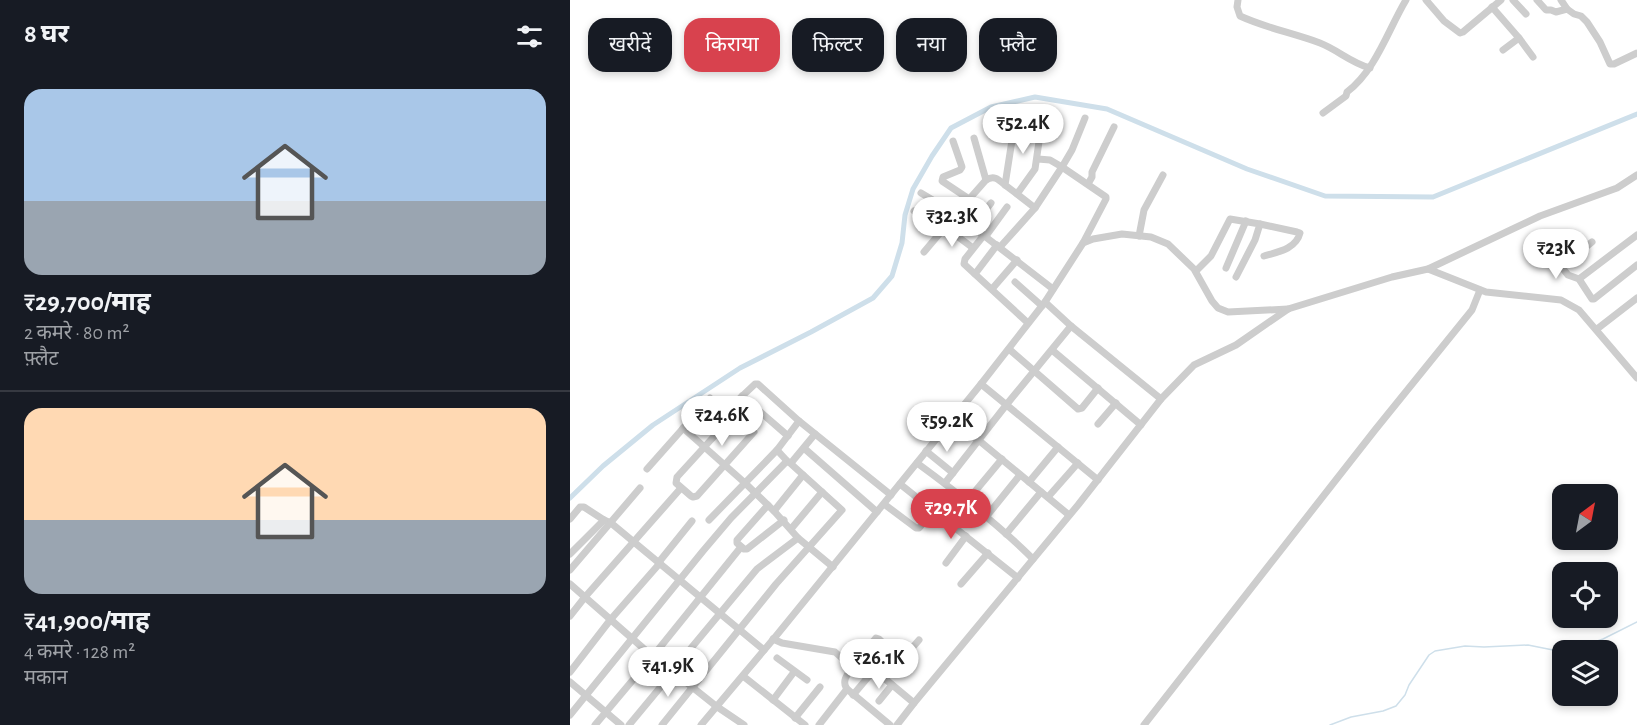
<!DOCTYPE html>
<html lang="hi">
<meta charset="utf-8">
<style>
body{margin:0;font-family:"Alegreya Sans","Noto Sans Devanagari",sans-serif;background:#20242c;color:#f1f3f6;height:100vh;display:flex;flex-direction:column;font-size:22px;white-space:nowrap}
*{box-sizing:border-box;margin:0}
p{font-size:20px;color:#9ea1a6}
.icon{flex:none;width:33px;height:33px;fill:none;stroke:currentColor;stroke-width:2;stroke-linecap:round;stroke-linejoin:round}
.map{position:relative;flex:1;overflow:hidden}
.details{display:flex;flex-direction:column;background:#171b24;width:570px}
.details>*{flex:none}
.banner{position:absolute;left:18px;top:18px;width:570px;height:54px;display:flex;gap:12px}
.needle{width:39px;rotate:32deg}
.fabs{position:absolute;left:982px;top:484px;display:grid;gap:12px}
.fabs a{display:grid;place-items:center;width:66px;height:66px;border-radius:12px;background:#171b24;box-shadow:0 3px 9px #0003;font-size:30px}
.price{position:absolute;translate:-50% -51px;padding:0 14px;border-radius:21px;background:#fff;color:#222;font-size:20px;line-height:39px;filter:drop-shadow(0 2px 3px #0008)}
.price::after{content:'';position:absolute;left:50%;top:36px;width:18px;height:14px;margin-left:-9px;background:inherit;clip-path:polygon(0 0,100% 0,50% 100%)}
.price.active{background:#d8424e;color:#fff}
ul{padding:0;list-style:none}
li{display:grid;align-content:center;gap:12px;height:318px;padding:0 24px}
li+li{border-top:2px solid #363941}
li span{display:grid;place-items:center;height:186px;border-radius:18px;color:#555}
li>.icon{margin-inline-start:auto}
span .icon{width:108px;height:108px;fill:#fffc;stroke-width:1}
li b{font-size:26px}
h2{display:flex;justify-content:space-between;align-items:center;height:72px;padding:0 24px;font-size:26px}
.chip{padding:0 21px;border-radius:18px;background:#171b24;box-shadow:0 3px 9px #0003;font-size:21px;line-height:54px}
.chip.active{background:#d8424e;color:#fff}
main{display:flex;flex:1;min-height:0}
.map>svg:first-child{display:block}
</style>
<main>
<section class="details">
<h2>8 घर<svg class="icon" aria-label="filters" viewBox="0 0 24 24"><path d="M4 7h16M4 17h16"/><circle cx="9" cy="7" r="2"/><circle cx="15" cy="17" r="2"/></svg></h2>
<ul>
<li><span style="background:linear-gradient(#a9c7e8 60%,#9aa5b1 0)"><svg class="icon" aria-label="home" viewBox="0 0 24 24"><path d="M3 11l9-7 9 7M6 9v11h12V9"/></svg></span><div><b>₹29,700/माह</b><p>2 कमरे · 80 m²</p><p>फ़्लैट</p></div></li>
<li><span style="background:linear-gradient(#ffd9b3 60%,#9aa5b1 0)"><svg class="icon" aria-label="home" viewBox="0 0 24 24"><path d="M3 11l9-7 9 7M6 9v11h12V9"/></svg></span><div><b>₹41,900/माह</b><p>4 कमरे · 128 m²</p><p>मकान</p></div></li>
</ul>
</section>
<div class="map">
<svg width="1067" height="725" viewBox="0 0 1067 725">
<rect width="100%" height="100%" fill="#fff"/>
<g fill="none" stroke-linecap="round" stroke-linejoin="round">
<g stroke="#cedfea" stroke-width="1.5">
<path d="M 999,651 L 1033,639 L 1067,622"/>
<path d="M 760,725 L 781,717 L 813,711 L 826,706 L 835,695 L 839,685 L 859,655 L 865,651 L 895,646 L 914,647 L 958,645 L 993,652"/>
</g>
<path stroke="#cedfea" stroke-width="5" d="M 0,498 L 33,466 L 83,425 L 170,368 L 241,332 L 303,298 L 322,276 L 332,243 L 335,215 L 343,189 L 362,156 L 381,128 L 421,107 L 465,97 L 537,109 L 677,169 L 755,196 L 863,197 L 1067,114"/>
<g stroke="#cdcdcd" stroke-width="7">
<path d="M 668,0 L 667,7 L 670,16 C 696,28 723,33 750,43 C 768,50 781,63 800,68"/>
<path d="M 856,0 L 874,21 L 890,33 L 893,32 L 931,0"/>
<path d="M 943,0 L 956,14"/>
<path d="M 967,0 L 976,10 L 981,10 L 986,12 L 997,9 L 991,0"/>
<path d="M 922,7 L 949,38 L 963,57"/>
<path d="M 997,9 L 1004,14 L 1011,16 L 1017,22 L 1030,42 L 1040,64 L 1044,64 L 1067,53"/>
<path d="M 933,50 L 949,38"/>
<path d="M 753,113 L 776,96 L 777,92 C 806,70 818,30 836,0"/>
<path d="M 445,121 L 435,185 L 447,194"/>
<path d="M 404,138 L 416,180"/>
<path d="M 383,141 L 392,167 L 390,170 L 373,177 L 372,181 L 399,199"/>
<path d="M 468,159 L 480,160 L 492,167 L 465,208 L 447,194 L 465,169 L 472,121"/>
<path d="M 518,184 L 522,177 L 522,172 L 544,127"/>
<path d="M 435,185 C 428,179 424,175 416,180 L 386,214 L 483,289"/>
<path d="M 351,193 L 386,214 L 354,252"/>
<path d="M 344,211 L 374,229"/>
<path d="M 690,224 L 727,232 L 730,233 C 726,249 708,252 694,256"/>
<path d="M 403,226 L 421,203"/>
<path d="M 375,227 L 403,248"/>
<path d="M 414,235 L 395,259 L 394,264 L 458,323"/>
<path d="M 416,236 L 437,207"/>
<path d="M 569,236 L 574,210 L 593,175"/>
<path d="M 513,243 L 536,199 L 536,197 L 492,167 L 502,150 L 515,118"/>
<path d="M 430,247 L 465,208"/>
<path d="M 982,255 L 998,275 L 1009,279 L 1022,299 L 1024,299 L 1067,265"/>
<path d="M 991,267 L 1022,242"/>
<path d="M 656,268 L 676,221"/>
<path d="M 858,269 L 916,292 L 991,300 L 1009,310 L 1067,378"/>
<path d="M 626,271 L 641,256 L 660,219 L 690,224 L 685,240 L 666,277"/>
<path d="M 405,274 L 427,245"/>
<path d="M 1009,279 L 1067,235"/>
<path d="M 445,282 L 472,306"/>
<path d="M 422,289 L 447,260"/>
<path d="M 475,302 L 501,326 L 591,399"/>
<path d="M 1027,329 L 1067,298"/>
<path d="M 439,349 L 508,409 L 512,408 L 528,388"/>
<path d="M 482,350 L 571,425"/>
<path d="M 411,384 L 528,480"/>
<path d="M 172,396 L 218,436"/>
<path d="M 167,401 L 185,384 L 188,384 L 229,421 L 321,495"/>
<path d="M 383,419 L 499,515"/>
<path d="M 159,420 L 107,477 L 106,483 L 121,496 L 123,497 L 127,496 L 184,432"/>
<path d="M 229,421 L 207,450 L 175,483 L 204,511 L 228,538 L 263,567"/>
<path d="M 528,424 L 546,403"/>
<path d="M 113,428 L 175,483 L 139,520"/>
<path d="M 235,449 L 307,512"/>
<path d="M 207,450 L 218,462 L 221,463 L 245,434"/>
<path d="M 356,451 L 383,473"/>
<path d="M 347,463 C 388,493 428,524 463,559"/>
<path d="M 77,469 L 140,398"/>
<path d="M 459,482 L 488,447"/>
<path d="M 375,483 L 437,404 L 501,326"/>
<path d="M 330,484 L 448,578"/>
<path d="M 478,497 L 508,463"/>
<path d="M 397,501 L 432,459"/>
<path d="M 314,504 L 346,528 L 349,528 L 364,511"/>
<path d="M 198,505 L 167,540 L 167,543 L 174,549 L 177,549 L 214,520"/>
<path d="M 204,511 L 233,475"/>
<path d="M 416,517 L 450,475"/>
<path d="M 0,519 L 10,507 L 14,507 L 34,520 L 41,523 L 194,650"/>
<path d="M 221,529 L 252,492"/>
<path d="M 436,534 L 471,492"/>
<path d="M 0,554 L 34,520"/>
<path d="M 89,562 L 122,521"/>
<path d="M 376,563 L 396,536"/>
<path d="M 0,570 L 70,488"/>
<path d="M 0,584 L 73,648 L 146,706 L 174,725"/>
<path d="M 391,584 L 418,553"/>
<path d="M 0,616 L 15,597 L 111,488"/>
<path d="M 203,639 L 212,643 L 265,652 L 282,667"/>
<path d="M 207,658 L 237,680"/>
<path d="M 290,658 L 344,703"/>
<path d="M 102,671 L 187,569 L 228,538"/>
<path d="M 0,672 L 41,619 L 90,563"/>
<path d="M 173,676 L 235,725"/>
<path d="M 315,679 L 349,640"/>
<path d="M 0,682 L 51,725"/>
<path d="M 283,695 L 304,670"/>
<path d="M 203,700 L 224,672"/>
<path d="M 309,701 L 322,685"/>
<path d="M 0,715 L 133,551 L 161,518 L 217,461"/>
<path d="M 225,718 L 250,687"/>
<path d="M 25,725 L 83,656 L 171,547"/>
<path d="M 59,725 L 103,672"/>
<path d="M 92,725 L 206,584 L 272,510 L 220,463"/>
<path d="M 131,725 L 206,636 L 411,384 L 475,302 L 513,243 L 523,239 L 552,234 L 581,237 L 598,244 L 624,269 L 642,301 L 648,308 L 658,312 L 718,309"/>
<path d="M 249,725 L 277,689"/>
<path d="M 320,725 L 277,689 C 275,685 274,685 275,680 C 277,670 299,647 306,638 L 309,639 L 331,660"/>
<path d="M 327,725 L 344,703 L 508,505 L 591,399 L 624,365 L 666,345 L 718,309 L 822,277 L 858,269 L 970,216 L 1047,188 L 1067,175"/>
<path d="M 574,725 L 805,430 L 902,310 L 910,290"/>
</g>
</g>
</svg>
<div class="fabs">
<a><svg class="needle" viewBox="-14 -14 28 28"><path d="M0-13l5 13h-10z" fill="#e53935"/><path d="M0 13l5-13h-10z" fill="#9ea1a6"/></svg></a>
<a><svg class="icon" aria-label="locate" viewBox="0 0 24 24"><circle cx="12" cy="12" r="6"/><path d="M12 2v4M12 18v4M2 12h4M18 12h4"/></svg></a>
<a><svg class="icon" aria-label="layers" viewBox="0 0 24 24"><path d="M12 4l9 5-9 5-9-5zM3 14l9 5 9-5"/></svg></a>
</div>
<b class="price" style="left:453px;top:155px">₹52.4K</b>
<b class="price" style="left:382px;top:248px">₹32.3K</b>
<b class="price" style="left:986px;top:280px">₹23K</b>
<b class="price" style="left:152px;top:447px">₹24.6K</b>
<b class="price" style="left:377px;top:453px">₹59.2K</b>
<b class="price active" style="left:381px;top:540px">₹29.7K</b>
<b class="price" style="left:309px;top:690px">₹26.1K</b>
<b class="price" style="left:98px;top:698px">₹41.9K</b>
<div class="banner">
<a class="chip">खरीदें</a>
<a class="chip active">किराया</a>
<a class="chip">फ़िल्टर</a>
<a class="chip">नया</a>
<a class="chip">फ़्लैट</a>
</div>
</div>
</main>
